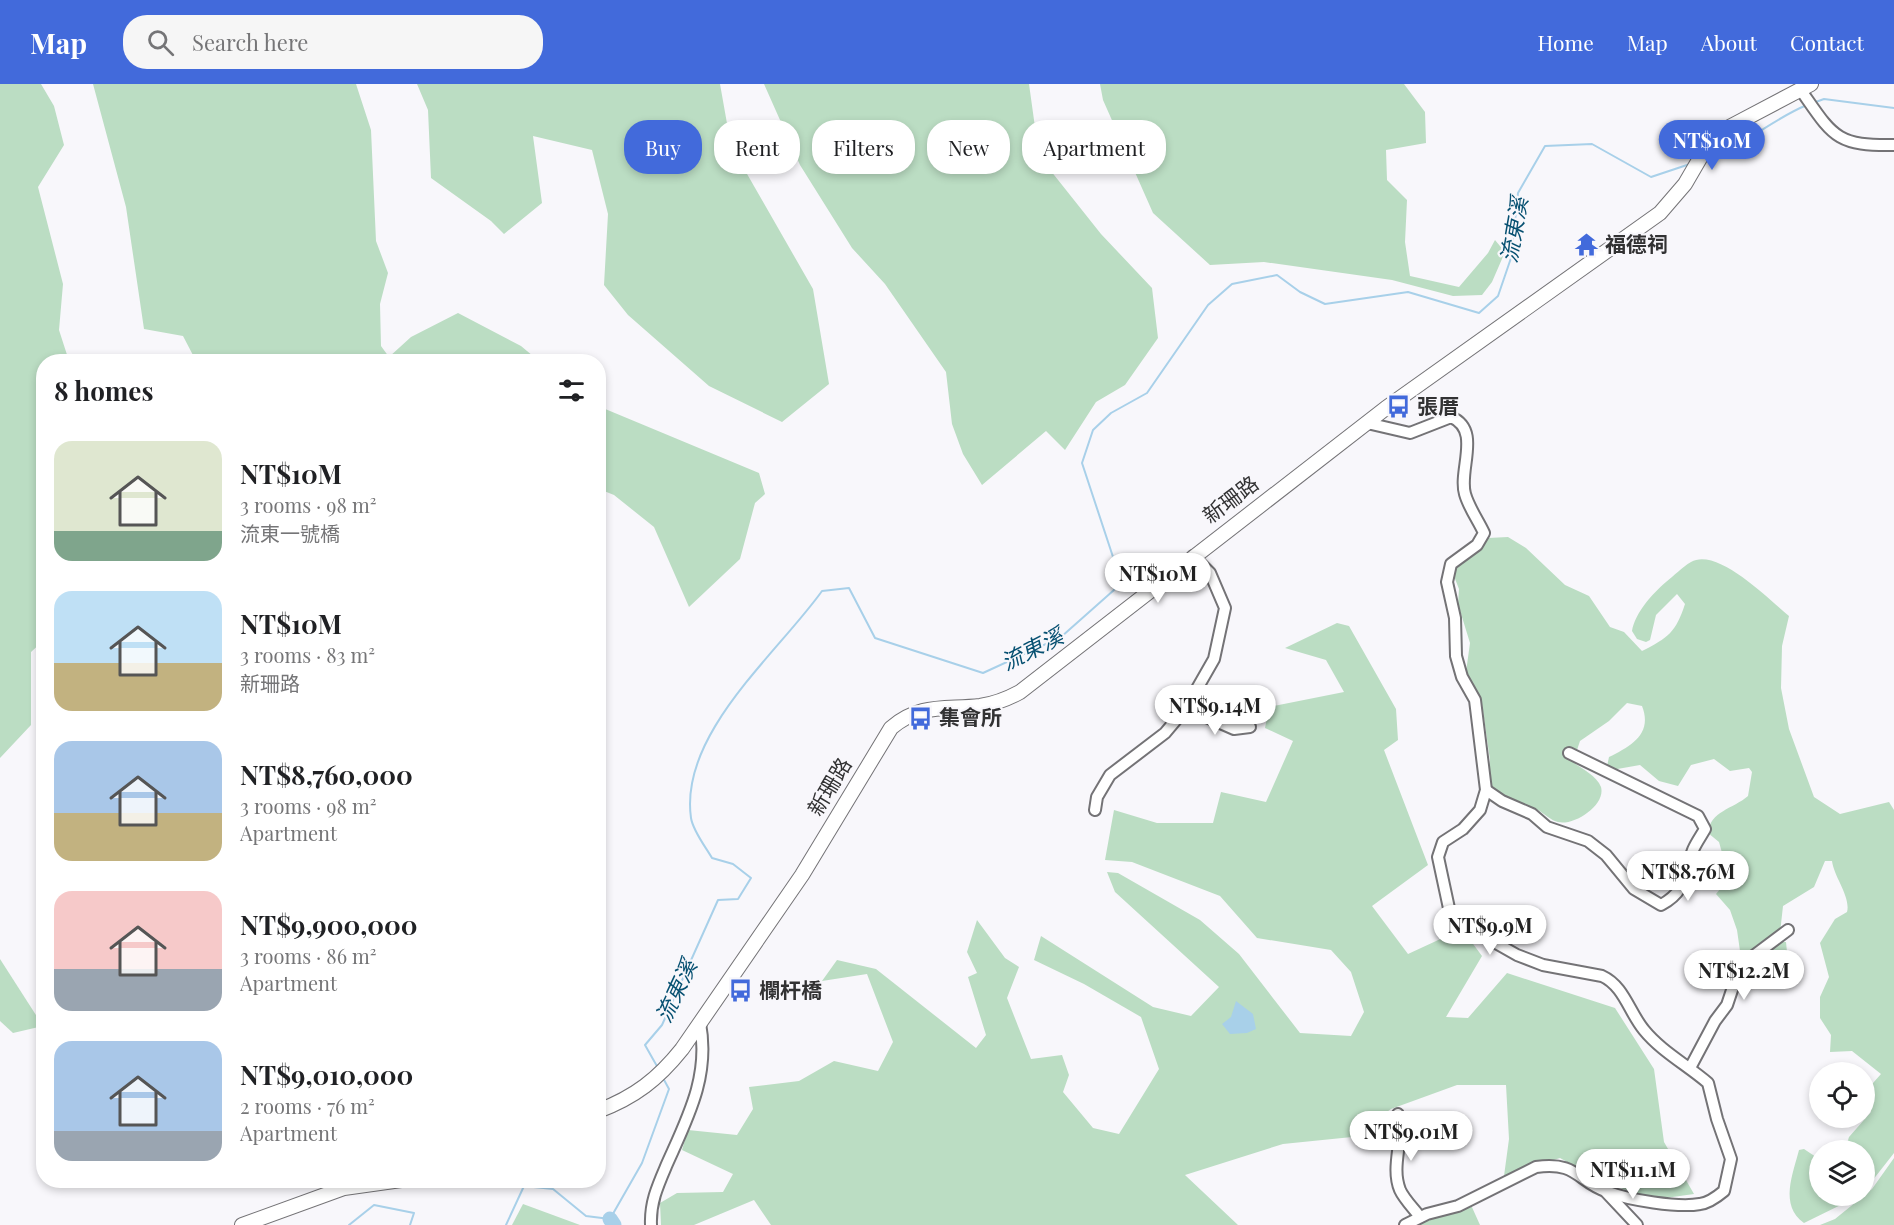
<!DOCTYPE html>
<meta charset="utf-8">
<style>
body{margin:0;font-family:"Playfair Display","Noto Sans TC",serif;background:#f6f6f6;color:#202124;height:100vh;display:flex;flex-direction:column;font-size:22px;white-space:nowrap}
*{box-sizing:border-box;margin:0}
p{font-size:20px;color:#757577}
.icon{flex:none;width:33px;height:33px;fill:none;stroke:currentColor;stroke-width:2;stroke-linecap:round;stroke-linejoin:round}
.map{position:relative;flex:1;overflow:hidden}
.panel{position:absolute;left:36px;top:270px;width:570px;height:834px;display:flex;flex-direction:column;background:#fff;border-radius:24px;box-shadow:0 3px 9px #0003}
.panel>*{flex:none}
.hud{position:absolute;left:624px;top:36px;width:570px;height:54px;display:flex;gap:12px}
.tools{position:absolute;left:1809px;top:978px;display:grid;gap:12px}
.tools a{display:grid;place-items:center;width:66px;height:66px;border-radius:50%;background:#fff;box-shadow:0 3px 9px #0003;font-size:30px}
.price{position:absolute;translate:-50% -51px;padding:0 14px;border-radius:21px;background:#fff;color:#222;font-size:20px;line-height:39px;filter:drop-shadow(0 2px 3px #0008)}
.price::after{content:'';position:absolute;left:50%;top:36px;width:18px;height:14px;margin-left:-9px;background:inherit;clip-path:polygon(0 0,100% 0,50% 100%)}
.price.current{background:#426adb;color:#fff}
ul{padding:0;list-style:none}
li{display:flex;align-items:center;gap:18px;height:150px;padding:0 18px}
li span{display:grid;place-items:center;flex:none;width:168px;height:120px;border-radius:18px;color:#555}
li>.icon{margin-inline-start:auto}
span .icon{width:72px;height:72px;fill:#fffc;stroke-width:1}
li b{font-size:26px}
h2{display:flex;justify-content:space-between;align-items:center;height:72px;padding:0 18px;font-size:26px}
.tag{padding:0 21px;border-radius:24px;background:#fff;box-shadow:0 3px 9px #0003;font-size:21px;line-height:54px}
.tag.current{background:#426adb;color:#fff}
header{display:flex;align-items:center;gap:36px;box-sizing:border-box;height:84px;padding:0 30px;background:#426adb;color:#fff}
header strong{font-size:28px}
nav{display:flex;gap:33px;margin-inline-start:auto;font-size:21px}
.search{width:420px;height:54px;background:#f6f6f6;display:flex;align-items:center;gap:15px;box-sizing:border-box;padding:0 21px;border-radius:24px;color:#757577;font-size:22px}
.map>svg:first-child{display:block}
</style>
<header>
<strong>Map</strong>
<div class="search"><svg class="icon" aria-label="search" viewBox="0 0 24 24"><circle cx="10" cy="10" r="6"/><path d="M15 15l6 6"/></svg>Search here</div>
<nav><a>Home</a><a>Map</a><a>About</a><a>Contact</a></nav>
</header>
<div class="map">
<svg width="1894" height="1141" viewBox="0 0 1894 1141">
<rect width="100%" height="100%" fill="#f8f7fb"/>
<g fill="#bbddc3">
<path d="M 0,0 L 41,0 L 54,22 L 64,61 L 38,103 L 63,200 L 59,246 L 69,277 L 44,278 L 44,556 L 31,568 L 31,641 L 0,674 Z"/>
<path d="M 93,0 L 356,0 L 371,46 L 376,157 L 388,189 L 380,220 L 381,262 L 389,273 L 411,253 L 458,229 L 521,262 L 539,277 L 194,277 L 195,275 L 183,252 L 144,245 L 126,123 Z"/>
<path d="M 417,0 L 720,0 L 731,62 L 813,205 L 829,300 L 782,338 L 709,302 L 628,231 L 604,201 L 608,130 L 592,66 L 533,52 L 542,119 L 504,150 L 491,137 L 431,94 L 428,26 Z"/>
<path d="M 764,0 L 1029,0 L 1039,72 L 1101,150 L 1152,204 L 1158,254 L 1125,301 L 1096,318 L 1065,366 L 1046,347 L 982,401 L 963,370 L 952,340 L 946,288 L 885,200 L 852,164 L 800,81 Z"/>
<path d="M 1100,0 L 1404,0 L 1425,28 L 1426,59 L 1386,66 L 1387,96 L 1407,116 L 1405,158 L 1410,192 L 1459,203 L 1488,169 L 1495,156 L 1505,168 L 1492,198 L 1482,211 L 1453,212 L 1392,196 L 1264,178 L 1210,181 L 1153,129 L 1103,16 Z"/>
<path d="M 598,322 L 759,389 L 765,410 L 755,419 L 740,475 L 689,523 L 654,443 L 614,411 L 599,405 Z"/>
<path d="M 1508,453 L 1526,464 L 1565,501 L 1589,512 L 1610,543 L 1624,548 L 1642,567 C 1668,554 1676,548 1685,520 L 1677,510 L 1656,531 L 1650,556 L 1646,558 L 1637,555 L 1632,547 C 1635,529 1652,510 1666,498 C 1674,492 1682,483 1691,478 C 1718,463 1769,516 1789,532 L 1782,562 L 1781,604 L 1789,645 L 1814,713 L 1840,730 L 1889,718 L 1894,726 L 1894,1069 L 1865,1106 L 1864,1066 L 1845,1066 L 1849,1053 L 1871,1028 L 1865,1008 L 1881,990 L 1852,967 L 1830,968 L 1831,951 L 1820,934 L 1820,913 L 1829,893 L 1820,859 L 1835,835 L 1847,828 C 1851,813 1834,793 1832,777 L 1825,777 L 1814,803 L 1783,822 L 1779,858 L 1786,858 L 1789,888 L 1778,898 L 1757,900 L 1742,881 L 1737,846 L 1730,826 L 1716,810 L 1729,794 L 1719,758 L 1708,749 C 1710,727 1733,725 1748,712 L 1752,688 L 1749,684 L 1730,687 L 1714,675 L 1691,681 L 1678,702 L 1659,697 L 1640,681 L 1606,687 L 1609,673 C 1631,662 1653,650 1642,622 L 1627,619 L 1609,637 L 1580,657 L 1573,678 C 1582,685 1597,692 1601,703 C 1606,721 1574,742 1558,738 C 1552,737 1543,729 1538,726 L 1518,731 L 1498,717 L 1487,701 L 1490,676 L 1482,620 L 1466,588 L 1470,559 L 1458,520 L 1459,505 L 1452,487 L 1488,454 Z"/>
<path d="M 1337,539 L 1349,542 L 1396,625 L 1398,656 L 1384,666 L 1428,781 L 1372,822 L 1408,870 L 1462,845 L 1482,872 L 1446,933 L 1468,934 L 1507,889 L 1615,924 L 1654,985 L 1664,1058 L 1694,1110 L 1651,1116 L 1598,1095 L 1560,1074 L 1504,1092 L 1509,1055 L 1506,1001 L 1457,1001 L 1391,1025 L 1352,1053 L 1283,1060 L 1185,1091 L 1238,1141 L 771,1141 L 754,1116 L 694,1141 L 661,1141 L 660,1119 L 677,1109 L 723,1108 L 733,1090 L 682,1066 L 688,1046 L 737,1051 L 753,1025 L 749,1003 L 799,997 L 834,977 L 878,987 L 893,958 L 867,890 L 822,897 L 837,876 L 876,885 L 976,964 L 986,951 L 968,893 L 977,889 L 967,868 L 977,836 L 1005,874 L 1019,883 L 1007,914 L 1031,975 L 1062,971 L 1069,991 L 1063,1008 L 1093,1044 L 1119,1050 L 1159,985 L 1141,933 L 1084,900 L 1034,876 L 1041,852 L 1153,923 L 1191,932 L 1219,903 L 1115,808 L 1107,788 L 1118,789 L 1200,836 L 1239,870 L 1300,949 L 1351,952 L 1364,928 L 1351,888 L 1331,866 L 1257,854 L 1220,812 L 1132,778 L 1105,776 L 1114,726 L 1157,739 L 1213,739 L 1221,708 L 1266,718 L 1293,657 L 1265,644 L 1269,623 L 1344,608 L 1326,576 L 1285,564 Z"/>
<path d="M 0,875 L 43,942 L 13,949 L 0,937 Z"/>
<path d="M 1804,1065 L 1819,1075 L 1820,1112 L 1859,1112 L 1804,1139 C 1779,1121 1793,1090 1799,1066 Z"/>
<path d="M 1894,1074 L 1894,1141 L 1820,1141 L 1835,1135 L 1872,1105 Z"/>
<path d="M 523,1120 L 580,1141 L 512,1141 Z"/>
<path d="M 1471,1121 L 1480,1141 L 1417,1141 C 1435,1133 1453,1130 1471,1121 Z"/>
</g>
<path fill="#a8d0e9" d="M 1236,917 L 1253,930 L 1256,945 L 1247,949 L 1230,950 L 1222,940 L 1231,933 Z"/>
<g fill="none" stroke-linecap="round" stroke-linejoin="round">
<g stroke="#a8d0e9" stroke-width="2">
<path d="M 1813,19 L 1824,15 L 1894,24"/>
<path d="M 1707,75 C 1743,63 1772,35 1807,21"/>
<path d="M 658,984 L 645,961 L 662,941 L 718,816 L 738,815 L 751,794 L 733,780 L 712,774 C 705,762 693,747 691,734 C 679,650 777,570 822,507 L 849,504 L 875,554 L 983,589 L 1061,553 L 1114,506 L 1116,482 L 1082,379 L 1093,346 L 1111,329 L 1147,309 L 1208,221 L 1232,200 L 1277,191 L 1300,208 L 1325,220 L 1408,208 L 1479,229 L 1498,212 L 1511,174 L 1518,109 L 1545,62 L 1592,60 L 1651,93 L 1690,80"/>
<path d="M 349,1141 L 374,1121 L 414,1129 L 410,1141"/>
<path d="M 506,1141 L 524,1102 L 553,1105 L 586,1132 L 610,1135 L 642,1079 L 669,1005 L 663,994"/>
</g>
<path stroke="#a8d0e9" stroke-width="15" d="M 610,1135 L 614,1141"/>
<defs>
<g id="minor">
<path d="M 1800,5 C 1833,52 1835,62 1894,61"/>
<path d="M 1367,339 L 1410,349 L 1451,333 C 1482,346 1458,386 1465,410 C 1469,424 1478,436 1484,449 L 1477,461 L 1451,480 L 1447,498 L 1455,534 L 1456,572 L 1462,593 L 1475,616 L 1486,706 L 1480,726 L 1463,745 L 1443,758 L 1438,773 L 1450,829 L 1464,841 L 1517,871 L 1543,881 L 1602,892 C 1624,902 1629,928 1644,946 C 1661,967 1687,981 1708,999 L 1717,1035 L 1731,1075 L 1724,1107 C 1718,1112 1709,1119 1700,1120 C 1678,1124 1629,1116 1608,1108 C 1577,1098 1578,1077 1536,1083 L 1458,1122 L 1427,1130 L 1405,1141"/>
<path d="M 1186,624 L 1234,645 L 1250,643"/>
<path d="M 1486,706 L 1502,717 L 1532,730 L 1547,743 L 1588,757 L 1606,771 L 1634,805 L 1661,821 C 1688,806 1683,791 1693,766 C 1696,759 1701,752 1705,745 L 1698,732 L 1569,669"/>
<path d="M 1095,726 L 1097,713 L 1110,691 L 1165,649 L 1186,624 L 1214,575 L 1225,524 L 1210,489 L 1193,472"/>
<path d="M 1690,984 L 1715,937 L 1727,921 L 1740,882 L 1788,846"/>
<path d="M 1398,1030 C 1405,1055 1390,1081 1400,1106 C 1404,1115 1414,1125 1420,1133"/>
<path d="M 1606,1108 L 1637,1141"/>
<path d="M 651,1141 C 650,1118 658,1101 667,1080 C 688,1033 710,992 700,939"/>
</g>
<g id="tertiary">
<path d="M 598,1027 C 635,1013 658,995 682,965 L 802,791 L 891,644 C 920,619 945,626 980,622 C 994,620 1007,615 1020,608 L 1386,324 L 1660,129 L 1685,100 L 1710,57 L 1720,48 L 1811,0"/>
<path d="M 242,1141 L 344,1104 L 401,1096"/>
</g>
</defs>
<use href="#minor" stroke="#747376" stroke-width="14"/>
<use href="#tertiary" stroke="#747376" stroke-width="16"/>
<use href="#minor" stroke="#fff" stroke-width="10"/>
<use href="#tertiary" stroke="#fff" stroke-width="14"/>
</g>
<defs>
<symbol id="temple-bare" viewBox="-9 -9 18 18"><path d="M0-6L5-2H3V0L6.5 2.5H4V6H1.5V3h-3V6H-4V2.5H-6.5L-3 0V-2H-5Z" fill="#426adb" stroke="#f8f7fb" stroke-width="2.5" paint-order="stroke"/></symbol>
<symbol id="bus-bare" viewBox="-9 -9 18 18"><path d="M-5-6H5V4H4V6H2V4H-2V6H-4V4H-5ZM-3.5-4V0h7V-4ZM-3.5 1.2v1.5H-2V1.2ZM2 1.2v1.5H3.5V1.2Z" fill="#426adb" stroke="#f8f7fb" stroke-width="2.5" paint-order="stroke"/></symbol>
</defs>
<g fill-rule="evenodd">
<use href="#temple-bare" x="1570" y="144" width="33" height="33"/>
<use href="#bus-bare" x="1382" y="306" width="33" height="33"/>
<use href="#bus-bare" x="904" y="618" width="33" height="33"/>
<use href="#bus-bare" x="724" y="890" width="33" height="33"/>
</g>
<g text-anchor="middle" stroke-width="4.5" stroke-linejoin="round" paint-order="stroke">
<g font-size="21" font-weight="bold" fill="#323233" stroke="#f8f7fb" text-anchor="start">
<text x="1605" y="168">福德祠</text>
<text x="1417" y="330">張厝</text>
<text x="939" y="641">集會所</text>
<text x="759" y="914">欄杆橋</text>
</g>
<g font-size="21" fill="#323233" stroke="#f8f7fb">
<text transform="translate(1231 416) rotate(-37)" y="7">新珊路</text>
<text transform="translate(830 703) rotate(-59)" y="7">新珊路</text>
</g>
<g font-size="22" font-style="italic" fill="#065071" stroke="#f8f7fb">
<text transform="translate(1514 146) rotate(-80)" y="8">流東溪</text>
<text transform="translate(1032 565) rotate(-27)" y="8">流東溪</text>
<text transform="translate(676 907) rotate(-65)" y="8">流東溪</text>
</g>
</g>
</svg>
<div class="tools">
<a><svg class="icon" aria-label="locate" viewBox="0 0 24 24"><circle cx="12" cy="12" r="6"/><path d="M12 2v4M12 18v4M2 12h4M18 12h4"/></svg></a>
<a><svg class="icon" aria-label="layers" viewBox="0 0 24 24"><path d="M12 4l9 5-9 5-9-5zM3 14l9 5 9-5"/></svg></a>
</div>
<b class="price current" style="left:1712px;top:87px">NT$10M</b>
<b class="price" style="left:1158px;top:520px">NT$10M</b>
<b class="price" style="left:1215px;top:652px">NT$9.14M</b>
<b class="price" style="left:1688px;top:818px">NT$8.76M</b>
<b class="price" style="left:1490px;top:872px">NT$9.9M</b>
<b class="price" style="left:1744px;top:917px">NT$12.2M</b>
<b class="price" style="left:1411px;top:1078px">NT$9.01M</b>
<b class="price" style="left:1633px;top:1116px">NT$11.1M</b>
<div class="hud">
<a class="tag current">Buy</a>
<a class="tag">Rent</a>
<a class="tag">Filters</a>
<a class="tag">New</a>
<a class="tag">Apartment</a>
</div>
<section class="panel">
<h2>8 homes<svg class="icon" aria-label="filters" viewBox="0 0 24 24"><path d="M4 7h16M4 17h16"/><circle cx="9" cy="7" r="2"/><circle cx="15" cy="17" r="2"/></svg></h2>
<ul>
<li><span style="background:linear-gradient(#dfe7d0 75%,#7fa58c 0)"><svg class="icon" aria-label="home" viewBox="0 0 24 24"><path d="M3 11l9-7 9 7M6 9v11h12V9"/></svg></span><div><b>NT$10M</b><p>3 rooms · 98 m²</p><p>流東一號橋</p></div></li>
<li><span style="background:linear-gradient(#bfe0f5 60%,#c2b280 0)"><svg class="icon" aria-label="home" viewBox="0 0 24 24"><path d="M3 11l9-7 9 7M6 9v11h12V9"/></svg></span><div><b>NT$10M</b><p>3 rooms · 83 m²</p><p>新珊路</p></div></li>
<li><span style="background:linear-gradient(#a9c7e8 60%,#c2b280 0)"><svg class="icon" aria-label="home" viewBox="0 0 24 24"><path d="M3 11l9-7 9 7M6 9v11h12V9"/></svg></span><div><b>NT$8,760,000</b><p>3 rooms · 98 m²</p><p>Apartment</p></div></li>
<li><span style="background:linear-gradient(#f6c9c9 65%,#9aa5b1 0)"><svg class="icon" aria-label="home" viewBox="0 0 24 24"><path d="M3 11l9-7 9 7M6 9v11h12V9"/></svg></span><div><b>NT$9,900,000</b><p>3 rooms · 86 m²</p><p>Apartment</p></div></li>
<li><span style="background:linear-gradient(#a9c7e8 75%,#9aa5b1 0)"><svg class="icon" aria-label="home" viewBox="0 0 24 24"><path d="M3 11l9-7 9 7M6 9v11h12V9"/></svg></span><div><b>NT$9,010,000</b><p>2 rooms · 76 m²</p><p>Apartment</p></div></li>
</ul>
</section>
</div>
